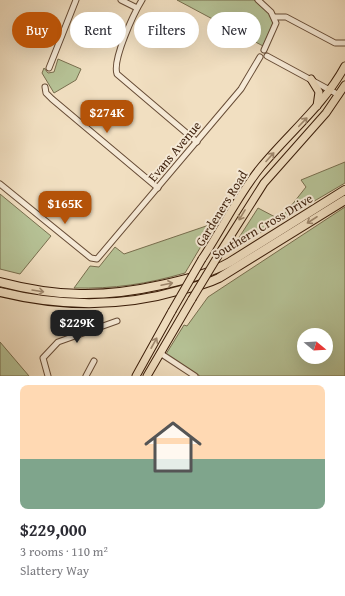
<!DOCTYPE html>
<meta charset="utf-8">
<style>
body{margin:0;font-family:"Gentium Book Plus",serif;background:#f7f7f7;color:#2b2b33;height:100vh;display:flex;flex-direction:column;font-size:15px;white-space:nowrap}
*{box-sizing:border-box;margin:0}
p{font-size:13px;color:#7c7c81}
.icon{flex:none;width:22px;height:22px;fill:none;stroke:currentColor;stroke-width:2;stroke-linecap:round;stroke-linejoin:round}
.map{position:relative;height:376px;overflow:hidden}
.panel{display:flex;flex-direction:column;background:#fff;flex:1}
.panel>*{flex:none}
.guide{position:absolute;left:12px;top:12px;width:321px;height:36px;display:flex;gap:8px}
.needle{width:26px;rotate:108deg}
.tools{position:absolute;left:297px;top:328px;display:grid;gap:8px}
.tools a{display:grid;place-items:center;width:36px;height:36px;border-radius:50%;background:#fff;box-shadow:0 4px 16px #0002;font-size:20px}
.price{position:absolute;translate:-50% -34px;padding:0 9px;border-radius:8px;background:#b45309;color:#fff;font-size:13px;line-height:26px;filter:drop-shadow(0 1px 2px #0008)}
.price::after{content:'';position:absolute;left:50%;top:24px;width:12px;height:9px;margin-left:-6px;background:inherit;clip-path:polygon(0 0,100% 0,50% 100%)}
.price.on{background:#222;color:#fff}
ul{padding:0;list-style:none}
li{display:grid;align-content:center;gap:8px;height:212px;padding:0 20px}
li span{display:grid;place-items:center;height:124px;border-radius:8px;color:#555}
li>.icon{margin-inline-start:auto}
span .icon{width:72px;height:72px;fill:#fffc;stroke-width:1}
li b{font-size:17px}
.chip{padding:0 14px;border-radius:18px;background:#fff;box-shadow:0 4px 16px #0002;font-size:14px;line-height:36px}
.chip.on{background:#b45309;color:#fff}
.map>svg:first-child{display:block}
</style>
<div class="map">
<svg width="345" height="376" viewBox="0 0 345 376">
<rect width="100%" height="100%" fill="#f1dfc1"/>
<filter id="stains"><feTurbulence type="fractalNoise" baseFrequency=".005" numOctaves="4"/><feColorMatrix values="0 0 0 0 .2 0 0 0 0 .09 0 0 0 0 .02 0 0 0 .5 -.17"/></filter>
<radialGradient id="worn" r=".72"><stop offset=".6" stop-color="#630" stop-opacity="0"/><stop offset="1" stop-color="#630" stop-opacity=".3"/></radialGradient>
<g fill="#b6c296" stroke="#786e4e" fill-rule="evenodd">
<path d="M 177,0 L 254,0 L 269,13 L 273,23 L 263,46 Z"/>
<path d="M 58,59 L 81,69 L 76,80 L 54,93 L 42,73 L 44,68 L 48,73 L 54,72 Z"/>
<path d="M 345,162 L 345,183 L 231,250 L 258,208 L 277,218 L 287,211 L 306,187 L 301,180 Z"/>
<path d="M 0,194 L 51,236 L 20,274 L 0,269 Z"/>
<path d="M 345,207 L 345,376 L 200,376 L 166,354 L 184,325 L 187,326 L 208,297 ZM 304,335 L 326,335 L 326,357 L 304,357 Z"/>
<path d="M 215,223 L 185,273 C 147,284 114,289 74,288 L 90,266 L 99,267 L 115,247 L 124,254 Z"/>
<path d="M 0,342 L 29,376 L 0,376 Z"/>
</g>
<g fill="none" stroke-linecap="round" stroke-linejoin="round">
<defs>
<g id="minor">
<path d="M 121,0 L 137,8"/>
<path d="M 142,0 C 134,13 112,60 117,74 L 197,142"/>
<path d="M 258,0 L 271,12 L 276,23 L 264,50"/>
<path d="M 275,17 L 286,17 L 335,43 L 345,43"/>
<path d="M 44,27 L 61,35"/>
<path d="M 267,56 L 339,95"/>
<path d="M 49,68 L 76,0"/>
<path d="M 45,87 L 46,93 L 52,99 L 158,188"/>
<path d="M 0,184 L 91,258 L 97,259 L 241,89 L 260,57"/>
<path d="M 160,353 L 195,376"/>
<path d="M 48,376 L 43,358 L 58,342 L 117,321"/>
<path d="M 86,376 L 94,361"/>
</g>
<g id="major">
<path d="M 311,79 L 319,92 L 317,106"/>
<path d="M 221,251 L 264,183 L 326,113 L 345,85"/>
<path d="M 202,259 C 222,229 238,195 261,167 C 289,133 324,105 345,66"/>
<path d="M 136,376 L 172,311"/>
<path d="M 147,376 L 192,299"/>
</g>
<g id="highway">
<path d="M 0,282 C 57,297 103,298 161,285 C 184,280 209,274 230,262 L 345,190"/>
<path d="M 0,292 C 61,307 120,308 181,290 C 194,287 207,284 219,278 L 345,200"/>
</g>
</defs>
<use href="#minor" stroke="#674c36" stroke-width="7"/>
<use href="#major" stroke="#391b07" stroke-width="9"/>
<use href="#highway" stroke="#391b07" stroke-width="10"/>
<use href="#minor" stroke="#f6ead7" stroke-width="5"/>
<use href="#major" stroke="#f1dfc1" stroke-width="7"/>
<use href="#highway" stroke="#f1dfc1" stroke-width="8"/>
<defs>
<g id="major-bridge">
<path d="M 192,299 L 221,251"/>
<path d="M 172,311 L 202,259"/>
</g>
</defs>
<use href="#major-bridge" stroke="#391b07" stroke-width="9" stroke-linecap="butt"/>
<use href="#major-bridge" stroke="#f1dfc1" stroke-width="7"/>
</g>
<defs><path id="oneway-shaft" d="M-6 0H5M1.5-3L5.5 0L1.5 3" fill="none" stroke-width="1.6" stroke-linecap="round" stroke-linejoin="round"/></defs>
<g stroke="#9e876d">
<use href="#oneway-shaft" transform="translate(303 122) rotate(-46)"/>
<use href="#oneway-shaft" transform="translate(270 157) rotate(-48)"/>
<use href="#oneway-shaft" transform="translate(242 215) rotate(121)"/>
<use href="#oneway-shaft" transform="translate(312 220) rotate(147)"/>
<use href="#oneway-shaft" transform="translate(167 284) rotate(-12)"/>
<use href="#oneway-shaft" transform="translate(38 291) rotate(9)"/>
<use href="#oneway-shaft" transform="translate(154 343) rotate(-61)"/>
</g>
<g text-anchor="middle" stroke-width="4" stroke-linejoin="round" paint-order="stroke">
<g font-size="13" fill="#391b07" stroke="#f6ead7">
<text transform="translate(174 151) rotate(-50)" y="5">Evans Avenue</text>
<text transform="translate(221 208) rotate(-58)" y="5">Gardeners Road</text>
<text transform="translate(262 226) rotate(-31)" y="5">Southern Cross Drive</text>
</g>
</g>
<rect width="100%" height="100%" filter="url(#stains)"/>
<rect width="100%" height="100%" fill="url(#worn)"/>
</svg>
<div class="tools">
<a><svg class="needle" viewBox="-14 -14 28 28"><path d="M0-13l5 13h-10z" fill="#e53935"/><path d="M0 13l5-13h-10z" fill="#7c7c81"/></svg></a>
</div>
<b class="price" style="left:107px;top:134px">$274K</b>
<b class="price" style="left:65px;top:225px">$165K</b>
<b class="price on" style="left:77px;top:344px">$229K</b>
<div class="guide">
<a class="chip on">Buy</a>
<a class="chip">Rent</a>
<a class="chip">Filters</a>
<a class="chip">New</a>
</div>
</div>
<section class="panel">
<ul>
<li><span style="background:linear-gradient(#ffd9b3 60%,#7fa58c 0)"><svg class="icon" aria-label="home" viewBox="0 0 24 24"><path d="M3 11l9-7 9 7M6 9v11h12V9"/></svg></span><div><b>$229,000</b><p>3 rooms · 110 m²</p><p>Slattery Way</p></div></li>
</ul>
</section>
